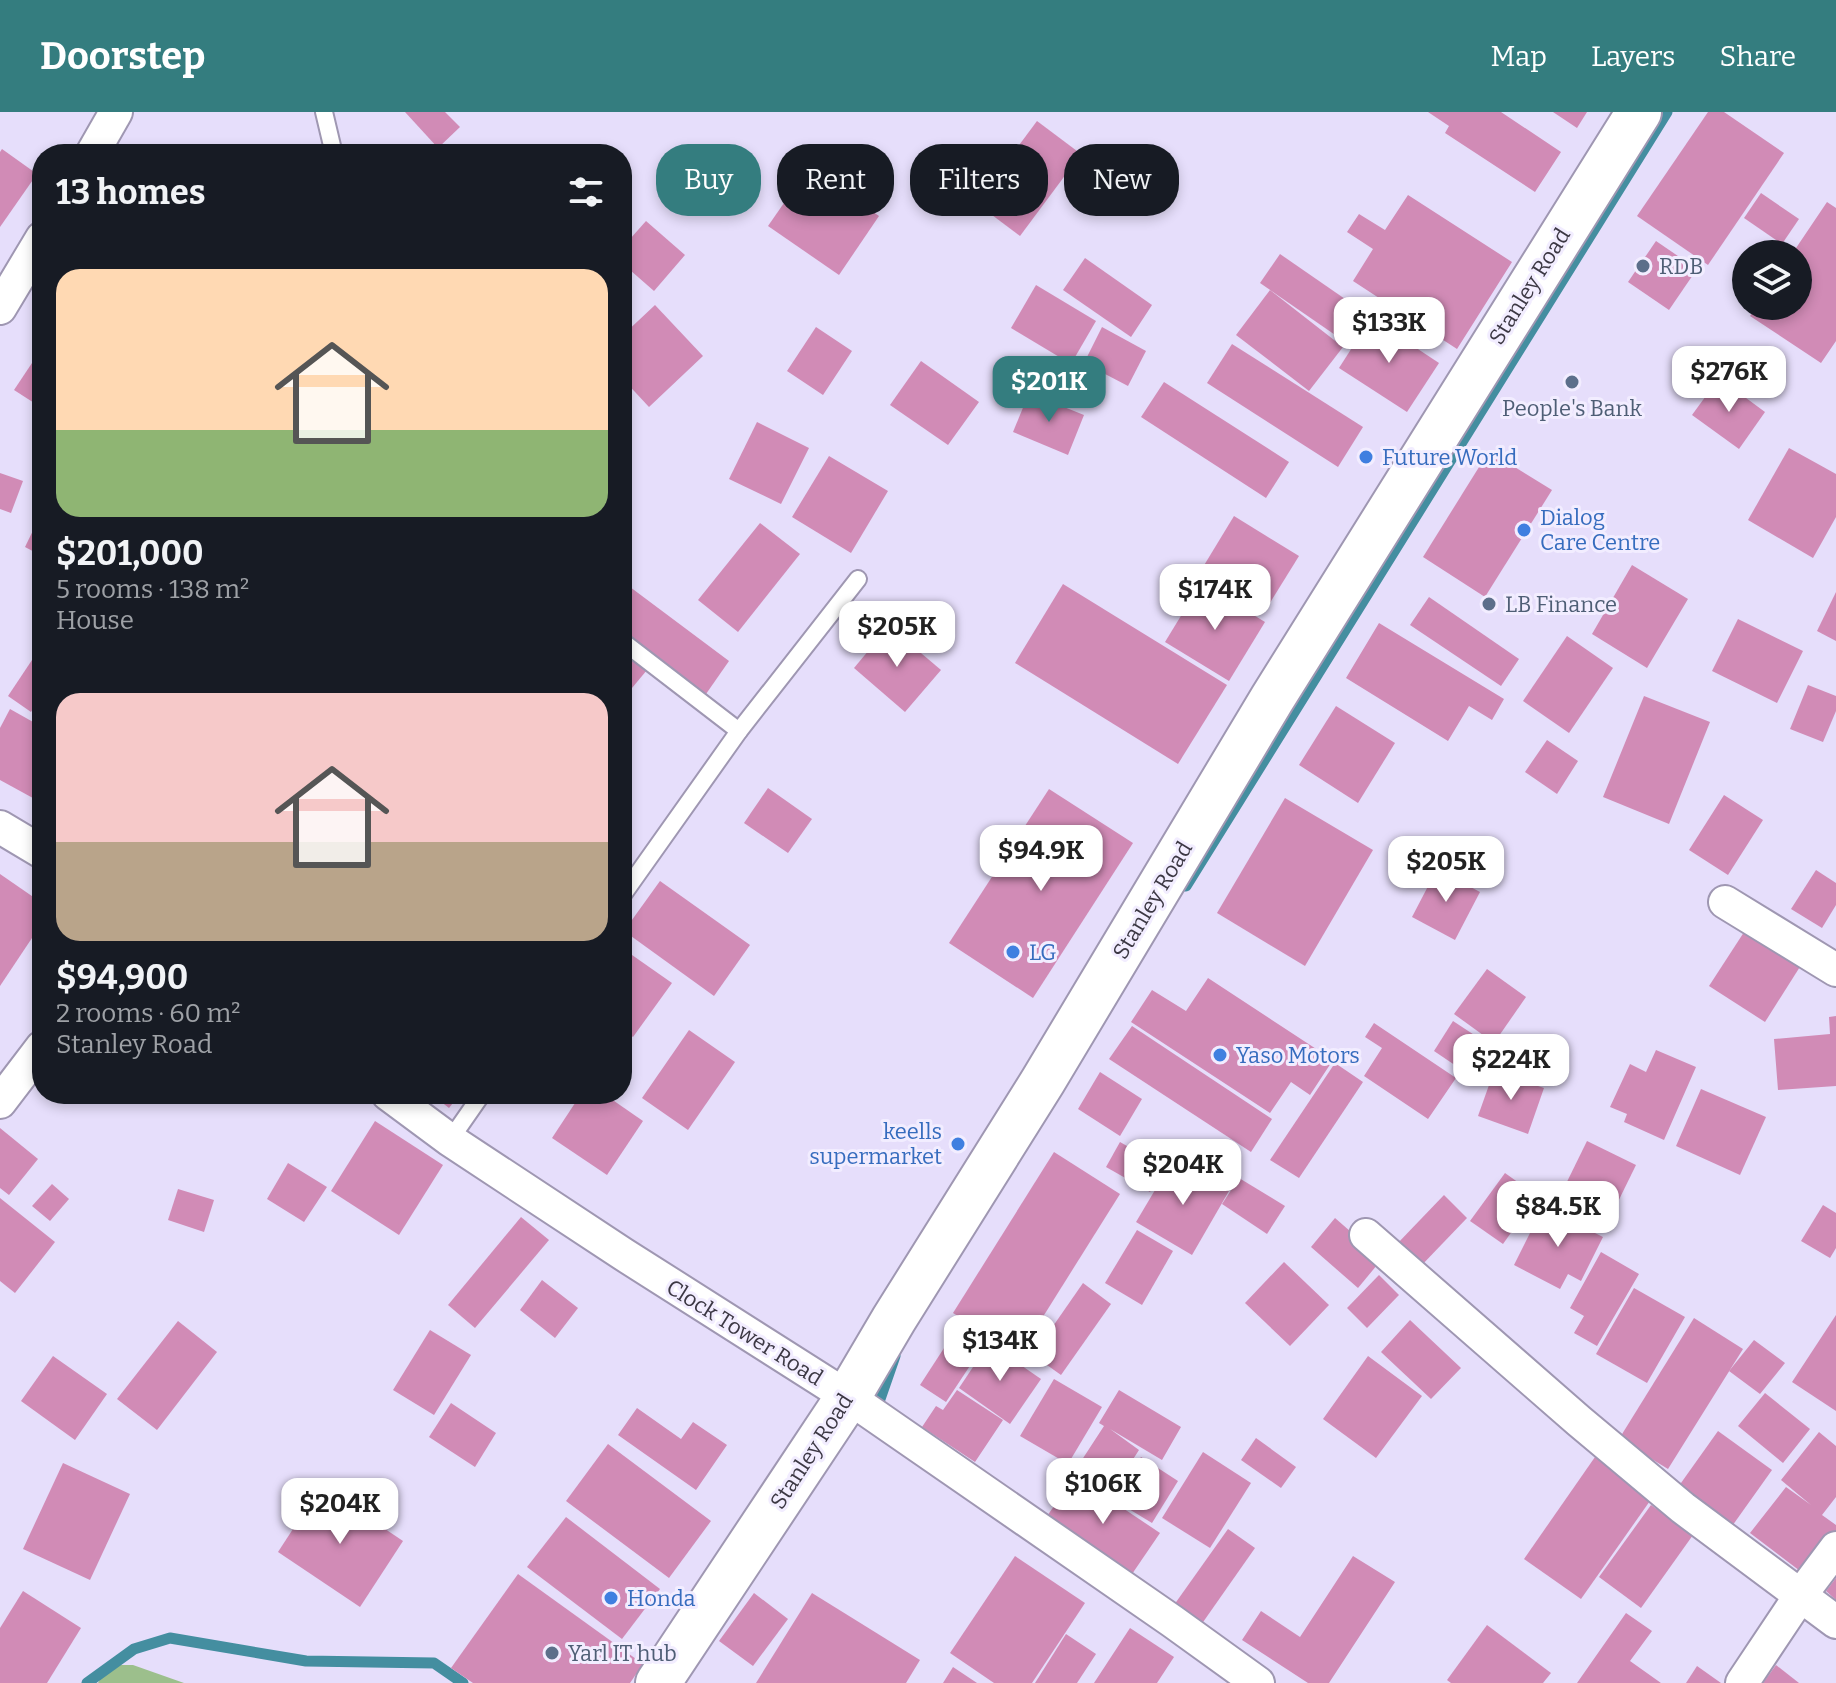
<!DOCTYPE html>
<meta charset="utf-8">
<style>
body{margin:0;font-family:Bitter,serif;background:#20242c;color:#f1f3f6;height:100vh;display:flex;flex-direction:column;font-size:30px;white-space:nowrap}
*{box-sizing:border-box;margin:0}
p{font-size:26px;color:#9ea1a6}
.icon{flex:none;width:44px;height:44px;fill:none;stroke:currentColor;stroke-width:2;stroke-linecap:round;stroke-linejoin:round}
.map{position:relative;flex:1;overflow:hidden}
.details{position:absolute;left:32px;top:32px;width:600px;height:960px;display:flex;flex-direction:column;background:#171b24;border-radius:32px;box-shadow:0 4px 12px #0003}
.details>*{flex:none}
.guide{position:absolute;left:656px;top:32px;width:760px;height:72px;display:flex;gap:16px}
.fabs{position:absolute;left:1732px;top:128px;display:grid;gap:16px}
.fabs a{display:grid;place-items:center;width:80px;height:80px;border-radius:50%;background:#171b24;box-shadow:0 4px 12px #0003;font-size:40px}
.price{position:absolute;translate:-50% -68px;padding:0 18px;border-radius:16px;background:#fff;color:#222;font-size:26px;line-height:52px;filter:drop-shadow(0 2px 4px #0008)}
.price::after{content:'';position:absolute;left:50%;top:48px;width:24px;height:18px;margin-left:-12px;background:inherit;clip-path:polygon(0 0,100% 0,50% 100%)}
.price.on{background:#347d7f;color:#fff}
ul{padding:0;list-style:none}
li{display:grid;align-content:center;gap:16px;height:424px;padding:0 24px}
li span{display:grid;place-items:center;height:248px;border-radius:24px;color:#555}
li>.icon{margin-inline-start:auto}
span .icon{width:144px;height:144px;fill:#fffc;stroke-width:1}
li b{font-size:34px}
h2{display:flex;justify-content:space-between;align-items:center;height:96px;padding:0 24px;font-size:34px}
.pill{padding:0 28px;border-radius:32px;background:#171b24;box-shadow:0 4px 12px #0003;font-size:28px;line-height:72px}
.pill.on{background:#347d7f;color:#fff}
header{display:flex;align-items:center;gap:48px;box-sizing:border-box;height:112px;padding:0 40px;background:#347d7f;color:#fff}
header strong{font-size:38px}
nav{display:flex;gap:44px;margin-inline-start:auto;font-size:28px}
.map>svg:first-child{display:block}
</style>
<header>
<strong>Doorstep</strong>
<nav><a>Map</a><a>Layers</a><a>Share</a></nav>
</header>
<div class="map">
<svg width="1836" height="1571" viewBox="0 0 1836 1571">
<rect width="100%" height="100%" fill="#e6defb"/>
<path fill="#9cbf8c" d="M 120,1553 L 133,1553 L 184,1571 L 98,1571 L 105,1558 Z"/>
<g fill="none" stroke-linecap="round" stroke-linejoin="round">
<g stroke="#448ea0" stroke-width="11">
<path d="M 1186,774 L 1667,0"/>
<path d="M 879,1290 L 895,1244"/>
<path d="M 87,1571 L 134,1537 L 170,1526 L 306,1549 L 434,1551 L 463,1571"/>
</g>
</g>
<g fill="#d18bb6">
<path d="M 405,0 L 445,0 L 460,15 L 438,36 Z"/>
<path d="M 1428,0 L 1501,0 L 1561,40 L 1535,80 L 1445,21 L 1449,14 Z"/>
<path d="M 1553,0 L 1587,0 L 1577,16 Z"/>
<path d="M 1708,0 L 1724,0 L 1784,41 L 1708,153 L 1637,104 Z"/>
<path d="M 1037,9 L 1081,42 L 1020,124 L 976,91 Z"/>
<path d="M 2,37 L 37,62 L 0,115 L 0,40 Z"/>
<path d="M 809,55 L 879,104 L 839,163 L 768,114 Z"/>
<path d="M 1761,81 L 1799,107 L 1782,132 L 1744,106 Z"/>
<path d="M 1408,83 L 1512,150 L 1457,237 L 1353,169 L 1373,137 L 1347,120 L 1359,102 L 1385,118 Z"/>
<path d="M 1827,90 L 1836,96 L 1836,229 L 1821,251 L 1750,204 L 1757,194 L 1798,194 L 1798,142 L 1792,142 Z"/>
<path d="M 646,109 L 685,143 L 654,179 L 622,151 L 622,136 Z"/>
<path d="M 1656,129 L 1697,157 L 1669,198 L 1628,170 Z"/>
<path d="M 1280,142 L 1361,198 L 1341,227 L 1260,171 Z"/>
<path d="M 1085,146 L 1152,193 L 1131,225 L 1063,178 Z"/>
<path d="M 1036,173 L 1096,209 L 1071,252 L 1011,216 Z"/>
<path d="M 1270,178 L 1343,235 L 1309,279 L 1236,223 Z"/>
<path d="M 655,193 L 703,244 L 649,295 L 622,266 L 622,224 Z"/>
<path d="M 1371,206 L 1439,251 L 1407,300 L 1339,256 Z"/>
<path d="M 816,215 L 852,239 L 823,283 L 787,259 Z"/>
<path d="M 1102,215 L 1146,239 L 1128,274 L 1084,251 Z"/>
<path d="M 1232,232 L 1363,315 L 1338,355 L 1207,271 Z"/>
<path d="M 42,236 L 42,296 L 14,278 Z"/>
<path d="M 921,249 L 979,290 L 948,333 L 890,293 Z"/>
<path d="M 1719,266 L 1765,300 L 1739,337 L 1692,303 Z"/>
<path d="M 1164,270 L 1289,350 L 1266,386 L 1141,305 Z"/>
<path d="M 1029,281 L 1084,303 L 1068,343 L 1013,320 Z"/>
<path d="M 757,310 L 809,336 L 781,392 L 729,367 Z"/>
<path d="M 1789,336 L 1836,362 L 1836,405 L 1813,446 L 1748,408 Z"/>
<path d="M 1489,339 L 1552,378 L 1485,485 L 1423,445 Z"/>
<path d="M 829,344 L 888,379 L 851,441 L 792,405 Z"/>
<path d="M 0,361 L 23,369 L 11,401 L 0,397 Z"/>
<path d="M 42,400 L 42,444 L 25,435 Z"/>
<path d="M 1234,404 L 1299,444 L 1268,494 L 1203,455 Z"/>
<path d="M 760,411 L 800,442 L 738,520 L 698,488 Z"/>
<path d="M 1632,453 L 1688,487 L 1647,556 L 1592,522 Z"/>
<path d="M 622,469 L 729,549 L 706,582 L 622,519 Z"/>
<path d="M 1201,471 L 1265,510 L 1229,569 L 1165,530 Z"/>
<path d="M 1063,472 L 1227,573 L 1178,652 L 1015,551 Z"/>
<path d="M 1836,480 L 1836,529 L 1817,519 Z"/>
<path d="M 1429,485 L 1519,547 L 1501,574 L 1410,513 Z"/>
<path d="M 1738,507 L 1803,539 L 1777,591 L 1712,559 Z"/>
<path d="M 1379,511 L 1504,587 L 1492,608 L 1469,594 L 1448,629 L 1346,566 Z"/>
<path d="M 889,514 L 941,558 L 905,600 L 854,556 Z"/>
<path d="M 1567,524 L 1613,556 L 1569,621 L 1523,589 Z"/>
<path d="M 42,533 L 42,583 L 31,600 L 8,584 Z"/>
<path d="M 622,537 L 647,558 L 622,588 Z"/>
<path d="M 1808,573 L 1836,584 L 1836,599 L 1823,630 L 1790,617 Z"/>
<path d="M 1644,584 L 1710,610 L 1669,712 L 1603,685 Z"/>
<path d="M 1336,594 L 1395,631 L 1358,691 L 1299,653 Z"/>
<path d="M 10,597 L 42,615 L 42,691 L 0,668 L 0,616 Z"/>
<path d="M 1547,628 L 1578,649 L 1557,682 L 1525,660 Z"/>
<path d="M 768,676 L 812,707 L 788,741 L 744,711 Z"/>
<path d="M 1049,677 L 1133,731 L 1033,886 L 949,831 Z"/>
<path d="M 1724,683 L 1763,708 L 1728,763 L 1689,738 Z"/>
<path d="M 1285,686 L 1373,738 L 1305,854 L 1217,801 Z"/>
<path d="M 1437,757 L 1480,780 L 1455,828 L 1412,805 Z"/>
<path d="M 1816,758 L 1836,771 L 1836,793 L 1822,816 L 1791,797 Z"/>
<path d="M 0,762 L 42,791 L 42,811 L 0,874 Z"/>
<path d="M 660,769 L 750,833 L 714,884 L 624,819 Z"/>
<path d="M 1748,814 L 1803,850 L 1765,910 L 1709,874 Z"/>
<path d="M 622,836 L 672,871 L 633,925 L 622,917 Z"/>
<path d="M 1487,857 L 1526,885 L 1494,931 L 1454,902 Z"/>
<path d="M 1208,866 L 1333,948 L 1310,983 L 1291,970 L 1270,1001 L 1131,910 L 1152,878 L 1186,899 Z"/>
<path d="M 1836,904 L 1836,974 L 1778,978 L 1774,927 L 1830,922 L 1829,905 Z"/>
<path d="M 1453,909 L 1491,934 L 1471,964 L 1434,939 Z"/>
<path d="M 1374,911 L 1456,966 L 1428,1007 L 1364,964 L 1382,936 L 1365,925 Z"/>
<path d="M 1132,914 L 1272,1007 L 1251,1040 L 1109,947 Z"/>
<path d="M 689,918 L 735,950 L 688,1018 L 642,986 Z"/>
<path d="M 1656,938 L 1696,955 L 1664,1028 L 1624,1010 L 1627,1002 L 1610,995 L 1630,952 L 1646,960 Z"/>
<path d="M 1335,951 L 1363,970 L 1299,1066 L 1270,1048 Z"/>
<path d="M 1494,959 L 1544,976 L 1528,1022 L 1478,1004 Z"/>
<path d="M 1100,960 L 1142,987 L 1120,1024 L 1078,997 Z"/>
<path d="M 1701,977 L 1766,1005 L 1740,1063 L 1676,1034 Z"/>
<path d="M 431,982 L 460,982 L 449,996 Z"/>
<path d="M 581,982 L 604,982 L 643,1009 L 607,1063 L 552,1026 Z"/>
<path d="M 375,1009 L 443,1053 L 399,1123 L 331,1079 Z"/>
<path d="M 0,1016 L 38,1047 L 9,1083 L 0,1076 Z"/>
<path d="M 1587,1029 L 1636,1053 L 1609,1108 L 1560,1084 Z"/>
<path d="M 1120,1030 L 1164,1055 L 1150,1080 L 1106,1055 Z"/>
<path d="M 1054,1040 L 1120,1082 L 1019,1243 L 953,1201 Z"/>
<path d="M 1174,1046 L 1229,1079 L 1192,1143 L 1136,1110 Z"/>
<path d="M 288,1051 L 327,1075 L 304,1110 L 267,1087 Z"/>
<path d="M 1505,1061 L 1537,1084 L 1503,1132 L 1470,1109 Z"/>
<path d="M 1239,1066 L 1285,1094 L 1267,1122 L 1222,1092 Z"/>
<path d="M 52,1072 L 69,1087 L 50,1109 L 32,1094 Z"/>
<path d="M 178,1077 L 214,1088 L 204,1120 L 168,1108 Z"/>
<path d="M 1444,1083 L 1467,1106 L 1419,1156 L 1396,1133 Z"/>
<path d="M 0,1086 L 55,1130 L 15,1181 L 0,1169 Z"/>
<path d="M 1823,1093 L 1836,1101 L 1836,1136 L 1830,1146 L 1801,1129 Z"/>
<path d="M 1543,1095 L 1603,1125 L 1581,1169 L 1568,1162 L 1560,1177 L 1514,1153 Z"/>
<path d="M 521,1105 L 549,1128 L 475,1216 L 448,1193 Z"/>
<path d="M 1335,1106 L 1382,1147 L 1358,1176 L 1311,1135 Z"/>
<path d="M 1137,1118 L 1173,1139 L 1142,1193 L 1105,1171 Z"/>
<path d="M 1601,1140 L 1639,1162 L 1597,1234 L 1574,1221 L 1584,1204 L 1570,1196 Z"/>
<path d="M 1284,1150 L 1329,1193 L 1290,1234 L 1245,1191 Z"/>
<path d="M 1379,1163 L 1399,1183 L 1367,1216 L 1347,1196 Z"/>
<path d="M 542,1168 L 578,1196 L 555,1226 L 520,1198 Z"/>
<path d="M 1083,1171 L 1111,1192 L 1061,1263 L 1033,1243 Z"/>
<path d="M 1634,1176 L 1685,1205 L 1647,1271 L 1596,1242 Z"/>
<path d="M 1836,1203 L 1836,1299 L 1792,1270 Z"/>
<path d="M 1694,1206 L 1743,1237 L 1668,1357 L 1619,1327 Z"/>
<path d="M 1410,1208 L 1461,1256 L 1431,1287 L 1381,1240 Z"/>
<path d="M 178,1209 L 217,1240 L 157,1318 L 117,1287 Z"/>
<path d="M 959,1213 L 985,1231 L 946,1290 L 920,1273 Z"/>
<path d="M 430,1218 L 471,1243 L 434,1303 L 393,1278 Z"/>
<path d="M 1754,1228 L 1785,1251 L 1760,1282 L 1729,1259 Z"/>
<path d="M 989,1231 L 1041,1267 L 1010,1312 L 959,1276 Z"/>
<path d="M 53,1244 L 107,1282 L 75,1328 L 21,1289 Z"/>
<path d="M 1368,1244 L 1422,1284 L 1376,1346 L 1323,1307 Z"/>
<path d="M 1054,1267 L 1102,1295 L 1068,1352 L 1020,1324 Z"/>
<path d="M 957,1278 L 1003,1308 L 975,1350 L 922,1315 L 936,1294 L 943,1298 Z"/>
<path d="M 1119,1278 L 1181,1315 L 1162,1348 L 1110,1317 L 1139,1338 L 1110,1383 L 1074,1360 L 1104,1314 L 1099,1311 Z"/>
<path d="M 1765,1281 L 1810,1317 L 1783,1351 L 1738,1314 Z"/>
<path d="M 451,1291 L 496,1321 L 475,1355 L 429,1325 Z"/>
<path d="M 637,1296 L 681,1327 L 693,1310 L 727,1333 L 696,1378 L 618,1323 Z"/>
<path d="M 1718,1319 L 1772,1358 L 1730,1417 L 1676,1378 Z"/>
<path d="M 1819,1320 L 1836,1334 L 1836,1385 L 1822,1403 L 1836,1413 L 1836,1420 L 1804,1462 L 1750,1421 L 1786,1375 L 1811,1393 L 1781,1368 Z"/>
<path d="M 1256,1326 L 1296,1355 L 1281,1376 L 1241,1348 Z"/>
<path d="M 608,1332 L 711,1409 L 669,1466 L 566,1389 Z"/>
<path d="M 1203,1340 L 1251,1371 L 1210,1436 L 1162,1406 Z"/>
<path d="M 1141,1345 L 1178,1369 L 1152,1411 L 1114,1388 Z"/>
<path d="M 1595,1345 L 1652,1386 L 1581,1487 L 1524,1447 Z"/>
<path d="M 63,1351 L 130,1382 L 90,1468 L 23,1437 Z"/>
<path d="M 1075,1364 L 1160,1421 L 1130,1465 L 1045,1407 Z"/>
<path d="M 321,1374 L 403,1429 L 360,1495 L 278,1440 Z"/>
<path d="M 1651,1393 L 1693,1423 L 1641,1496 L 1599,1465 Z"/>
<path d="M 566,1405 L 660,1477 L 622,1527 L 527,1455 Z"/>
<path d="M 1228,1417 L 1255,1436 L 1201,1513 L 1174,1493 Z"/>
<path d="M 1015,1444 L 1085,1491 L 1032,1571 L 994,1571 L 950,1541 Z"/>
<path d="M 1353,1444 L 1395,1470 L 1329,1571 L 1308,1571 L 1242,1528 L 1261,1499 L 1300,1525 Z"/>
<path d="M 518,1462 L 643,1552 L 630,1571 L 473,1571 L 451,1556 Z"/>
<path d="M 1836,1466 L 1836,1488 L 1826,1479 Z"/>
<path d="M 23,1479 L 81,1516 L 47,1571 L 0,1571 L 0,1516 Z"/>
<path d="M 754,1481 L 788,1507 L 753,1554 L 719,1529 Z"/>
<path d="M 812,1481 L 920,1548 L 906,1571 L 756,1571 Z"/>
<path d="M 1626,1501 L 1652,1519 L 1630,1549 L 1661,1571 L 1577,1571 Z"/>
<path d="M 1487,1513 L 1551,1561 L 1543,1571 L 1451,1571 L 1447,1568 Z"/>
<path d="M 1130,1516 L 1174,1545 L 1157,1571 L 1094,1571 Z"/>
<path d="M 1066,1522 L 1096,1542 L 1077,1571 L 1035,1571 Z"/>
<path d="M 1776,1553 L 1799,1571 L 1763,1571 Z"/>
<path d="M 1697,1554 L 1721,1571 L 1686,1571 Z"/>
<path d="M 953,1555 L 977,1571 L 943,1571 Z"/>
</g>
<g fill="none" stroke-linecap="round" stroke-linejoin="round">
<defs>
<g id="service">
<path d="M 324,0 L 334,42"/>
<path d="M 622,529 L 739,619"/>
<path d="M 622,784 L 739,619 L 858,467"/>
<path d="M 450,1028 L 482,982"/>
</g>
<g id="minor">
<path d="M 92,42 L 116,0"/>
<path d="M 0,196 L 42,126"/>
<path d="M 0,715 L 42,740"/>
<path d="M 1725,790 L 1836,858"/>
<path d="M 388,982 L 450,1028 L 623,1142 L 848,1285 L 1172,1509 L 1258,1571"/>
<path d="M 0,990 L 42,935"/>
<path d="M 1366,1123 L 1579,1309 L 1683,1396 L 1836,1510"/>
<path d="M 1742,1571 L 1800,1484 L 1836,1436"/>
</g>
<path id="primary" d="M 658,1571 L 848,1285 L 894,1207 L 1043,969 L 1272,587 L 1639,0"/>
</defs>
<use href="#service" stroke="#9f97b2" stroke-width="20"/>
<use href="#minor" stroke="#9f97b2" stroke-width="36"/>
<use href="#primary" stroke="#9f97b2" stroke-width="48"/>
<use href="#service" stroke="#fff" stroke-width="16"/>
<use href="#minor" stroke="#fff" stroke-width="32"/>
<use href="#primary" stroke="#fff" stroke-width="44"/>
</g>
<g fill="#5c6f8a" stroke="#f2edff" stroke-width="3">
<circle cx="1643" cy="154" r="8"/>
<circle cx="1572" cy="270" r="8"/>
<circle cx="1489" cy="492" r="8"/>
<circle cx="552" cy="1541" r="8"/>
</g>
<g fill="#3f7fe0" stroke="#f2edff" stroke-width="3">
<circle cx="1366" cy="345" r="8"/>
<circle cx="1524" cy="418" r="8"/>
<circle cx="1013" cy="840" r="8"/>
<circle cx="1220" cy="943" r="8"/>
<circle cx="958" cy="1032" r="8"/>
<circle cx="611" cy="1486" r="8"/>
</g>
<g text-anchor="middle" stroke-width="6" stroke-linejoin="round" paint-order="stroke">
<g font-size="22" fill="#4e5e75" stroke="#f2edff" text-anchor="start">
<text x="1659" y="162">RDB</text>
<text x="1572" y="304" text-anchor="middle">People's Bank</text>
<text x="1505" y="500">LB Finance</text>
<text x="568" y="1549">Yarl IT hub</text>
</g>
<g font-size="22" fill="#3c3844" stroke="#f2edff">
<text transform="translate(1529 174) rotate(-58)" y="8">Stanley Road</text>
<text transform="translate(1152 788) rotate(-59)" y="8">Stanley Road</text>
<text transform="translate(745 1220) rotate(32)" y="8">Clock Tower Road</text>
<text transform="translate(811 1339) rotate(-57)" y="8">Stanley Road</text>
</g>
<g font-size="22" fill="#366cbe" stroke="#f2edff" text-anchor="start">
<text x="1382" y="353">Future World</text>
<text x="1540" y="413">Dialog<tspan x="1540" dy="25">Care Centre</tspan></text>
<text x="1029" y="848">LG</text>
<text x="1236" y="951">Yaso Motors</text>
<text x="942" y="1027" text-anchor="end">keells<tspan x="942" dy="25">supermarket</tspan></text>
<text x="627" y="1494">Honda</text>
</g>
</g>
</svg>
<div class="fabs">
<a><svg class="icon" aria-label="layers" viewBox="0 0 24 24"><path d="M12 4l9 5-9 5-9-5zM3 14l9 5 9-5"/></svg></a>
</div>
<b class="price" style="left:1389px;top:253px">$133K</b>
<b class="price" style="left:1729px;top:302px">$276K</b>
<b class="price on" style="left:1049px;top:312px">$201K</b>
<b class="price" style="left:1215px;top:520px">$174K</b>
<b class="price" style="left:897px;top:557px">$205K</b>
<b class="price" style="left:1041px;top:781px">$94.9K</b>
<b class="price" style="left:1446px;top:792px">$205K</b>
<b class="price" style="left:1511px;top:990px">$224K</b>
<b class="price" style="left:1183px;top:1095px">$204K</b>
<b class="price" style="left:1558px;top:1137px">$84.5K</b>
<b class="price" style="left:1000px;top:1271px">$134K</b>
<b class="price" style="left:1103px;top:1414px">$106K</b>
<b class="price" style="left:340px;top:1434px">$204K</b>
<div class="guide">
<a class="pill on">Buy</a>
<a class="pill">Rent</a>
<a class="pill">Filters</a>
<a class="pill">New</a>
</div>
<section class="details">
<h2>13 homes<svg class="icon" aria-label="filters" viewBox="0 0 24 24"><path d="M4 7h16M4 17h16"/><circle cx="9" cy="7" r="2"/><circle cx="15" cy="17" r="2"/></svg></h2>
<ul>
<li><span style="background:linear-gradient(#ffd9b3 65%,#8fb573 0)"><svg class="icon" aria-label="home" viewBox="0 0 24 24"><path d="M3 11l9-7 9 7M6 9v11h12V9"/></svg></span><div><b>$201,000</b><p>5 rooms · 138 m²</p><p>House</p></div></li>
<li><span style="background:linear-gradient(#f6c9c9 60%,#b9a48a 0)"><svg class="icon" aria-label="home" viewBox="0 0 24 24"><path d="M3 11l9-7 9 7M6 9v11h12V9"/></svg></span><div><b>$94,900</b><p>2 rooms · 60 m²</p><p>Stanley Road</p></div></li>
</ul>
</section>
</div>
